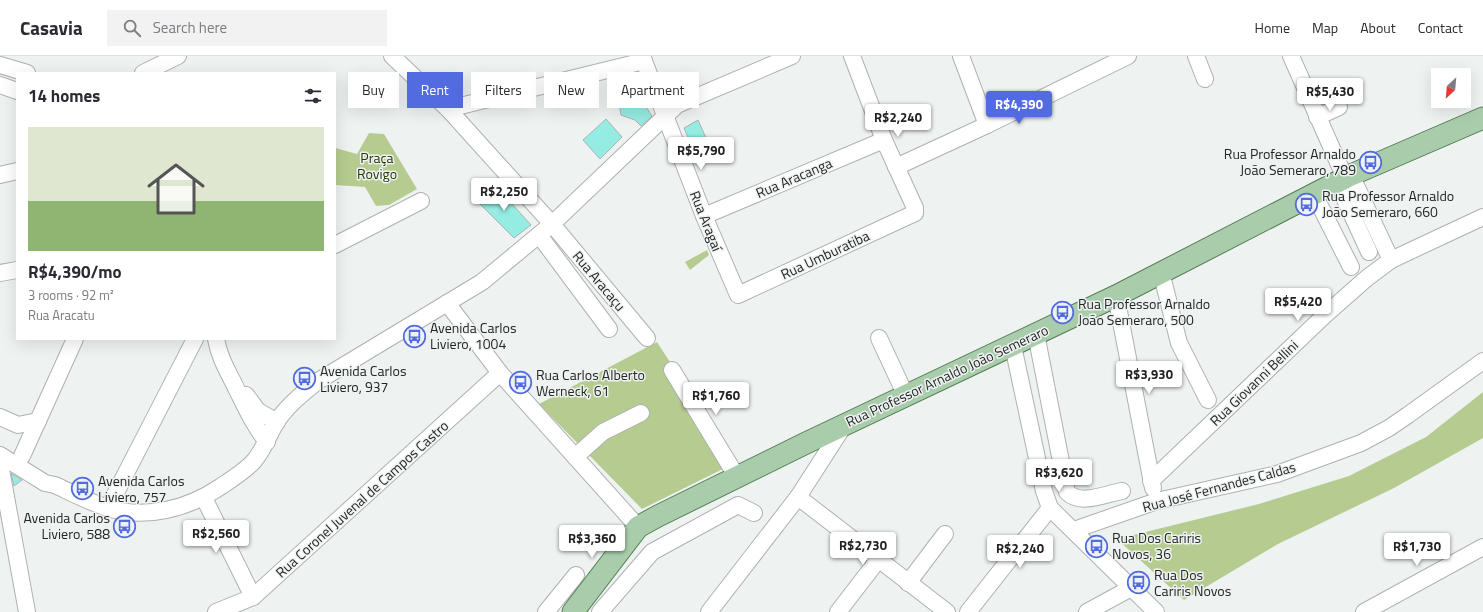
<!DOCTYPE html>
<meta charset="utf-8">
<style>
body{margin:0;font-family:"Titillium Web",sans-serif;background:#f2f2f3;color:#2b2b33;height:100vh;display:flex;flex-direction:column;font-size:15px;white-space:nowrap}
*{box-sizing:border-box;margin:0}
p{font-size:13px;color:#7c7c81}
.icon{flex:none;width:22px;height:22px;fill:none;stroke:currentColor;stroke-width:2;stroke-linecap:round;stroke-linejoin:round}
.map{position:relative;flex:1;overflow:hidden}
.side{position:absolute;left:16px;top:16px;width:320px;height:268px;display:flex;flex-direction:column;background:#fff;border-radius:0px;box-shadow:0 4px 16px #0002}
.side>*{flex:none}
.hud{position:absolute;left:348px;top:16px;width:380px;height:36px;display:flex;gap:8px}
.needle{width:26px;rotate:206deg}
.controls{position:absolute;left:1431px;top:12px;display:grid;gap:8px}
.controls a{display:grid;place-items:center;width:40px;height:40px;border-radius:0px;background:#fff;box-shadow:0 4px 16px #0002;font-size:20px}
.price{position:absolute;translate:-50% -34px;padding:0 9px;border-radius:4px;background:#fff;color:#222;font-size:13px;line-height:26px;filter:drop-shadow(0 1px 2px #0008)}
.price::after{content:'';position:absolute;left:50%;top:24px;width:12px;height:9px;margin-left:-6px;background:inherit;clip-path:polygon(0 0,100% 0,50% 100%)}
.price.selected{background:#526be0;color:#fff}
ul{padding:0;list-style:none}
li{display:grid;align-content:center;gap:8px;height:212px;padding:0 12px}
li span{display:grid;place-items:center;height:124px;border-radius:0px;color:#555}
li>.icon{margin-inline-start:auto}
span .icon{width:72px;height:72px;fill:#fffc;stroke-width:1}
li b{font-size:17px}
h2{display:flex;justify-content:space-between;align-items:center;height:48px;padding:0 12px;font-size:17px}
.pill{padding:0 14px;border-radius:0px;background:#fff;box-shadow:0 4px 16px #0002;font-size:14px;line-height:36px}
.pill.selected{background:#526be0;color:#fff}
header{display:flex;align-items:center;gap:24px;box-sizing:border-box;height:56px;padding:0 20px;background:#fff;border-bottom:1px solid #e1e1e2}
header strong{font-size:19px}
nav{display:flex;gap:22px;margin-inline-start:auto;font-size:14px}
.search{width:280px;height:36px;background:#f2f2f3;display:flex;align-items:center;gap:10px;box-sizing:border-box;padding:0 14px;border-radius:0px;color:#7c7c81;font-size:15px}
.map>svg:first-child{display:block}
</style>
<header>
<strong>Casavia</strong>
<div class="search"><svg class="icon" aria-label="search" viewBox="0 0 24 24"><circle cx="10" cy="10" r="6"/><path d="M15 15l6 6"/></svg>Search here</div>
<nav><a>Home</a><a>Map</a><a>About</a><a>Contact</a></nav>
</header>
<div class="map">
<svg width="1483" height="556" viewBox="0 0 1483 556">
<rect width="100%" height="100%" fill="#eef3f1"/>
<g fill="#b6cb90">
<path d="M 369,77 L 384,78 L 417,133 L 389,149 L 376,150 L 365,131 L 335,129 L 335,92 L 357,98 Z"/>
<path d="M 707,194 L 709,199 L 690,214 L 685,206 Z"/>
<path d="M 657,286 L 735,407 L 642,453 L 539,348 Z"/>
<path d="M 1483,336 L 1483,382 L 1394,432 L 1278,488 L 1184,544 L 1117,483 L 1259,448 L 1349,420 L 1426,381 Z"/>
</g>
<g fill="#95ece3" stroke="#acb2b1">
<path d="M 636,35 L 652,60 L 641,70 L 635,64 L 621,59 L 619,47 Z"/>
<path d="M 606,63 L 622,81 L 600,103 L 583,84 Z"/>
<path d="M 698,64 L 710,91 L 695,97 L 684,72 Z"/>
<path d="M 495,129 L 531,169 L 514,182 L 477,145 Z"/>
<path d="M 11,417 L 22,424 L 14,430 Z"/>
</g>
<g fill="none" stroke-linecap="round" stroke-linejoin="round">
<defs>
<g id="minor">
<path d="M 392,0 L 448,53 L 552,168 L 647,282"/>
<path d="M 642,0 L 704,160 L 738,239 L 915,157 L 915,152 L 884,84 L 852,0"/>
<path d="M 961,0 L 987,69"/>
<path d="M 1196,0 L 1205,23"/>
<path d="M 1291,0 L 1345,122"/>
<path d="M 0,9 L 27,17"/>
<path d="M 143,17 L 178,0"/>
<path d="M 0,29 L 17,35"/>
<path d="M 448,53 L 644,5"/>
<path d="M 1317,61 L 1339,51"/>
<path d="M 896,111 L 987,69 L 1128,0"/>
<path d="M 0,119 L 17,115"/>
<path d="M 1351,119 L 1391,204"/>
<path d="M 1337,126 L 1369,196"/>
<path d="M 1314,138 L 1351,211"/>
<path d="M 704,160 L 884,84"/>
<path d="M 539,179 L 609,273"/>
<path d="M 335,189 L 421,145"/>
<path d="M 1161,216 L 1179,287 L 1208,344"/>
<path d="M 0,217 L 17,214"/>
<path d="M 1116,240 L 1153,432"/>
<path d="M 447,247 L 500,317 L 638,471"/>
<path d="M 1036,278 L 1067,436 C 1080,450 1105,438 1122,435"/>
<path d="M 879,282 L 906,340"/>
<path d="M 216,283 C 220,304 228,315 237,334 C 247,354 253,368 267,386"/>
<path d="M 1013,290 L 1044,435 L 1050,452 L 1156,556"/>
<path d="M 672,314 L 737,421"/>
<path d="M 246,339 L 258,355 L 277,366"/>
<path d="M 0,361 L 18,369 L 38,365"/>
<path d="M 0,399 L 45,427 L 55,429 C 72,437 89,446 108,452 C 146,464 189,452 220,431 C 232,423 245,415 254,405 C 264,393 269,378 277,365 C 288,349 303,337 318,325 L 482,226 L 552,168 L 677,49 L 792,0"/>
<path d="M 22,400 L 75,283"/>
<path d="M 575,401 L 603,376 L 641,357"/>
<path d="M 0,408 L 27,556"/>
<path d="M 1151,425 L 1325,259 L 1367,222 L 1391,204 L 1483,161"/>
<path d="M 798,441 L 947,556"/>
<path d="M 204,442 L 253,541"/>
<path d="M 108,452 L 195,283"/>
<path d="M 1074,474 L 1157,445 L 1277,418 L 1361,387 L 1389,372 L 1408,359 L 1483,305"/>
<path d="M 908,527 L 945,478"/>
<path d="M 216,556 L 253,541 L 500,317"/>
<path d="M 546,556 L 576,519"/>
<path d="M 600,556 L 652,496 L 738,449 L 754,457"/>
<path d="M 709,556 L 798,441 L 845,368"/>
<path d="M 838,556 L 878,504"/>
<path d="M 968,556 L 1050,452"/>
<path d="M 1087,556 L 1131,532"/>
<path d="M 1364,556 L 1483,491"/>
</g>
<path id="major" d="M 573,556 L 638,471 L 658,460 L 804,388 L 1116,240 L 1351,119 L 1483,62"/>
</defs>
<use href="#minor" stroke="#adb1af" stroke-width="18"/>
<use href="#major" stroke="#557c56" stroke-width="23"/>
<use href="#minor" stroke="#fff" stroke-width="16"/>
<use href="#major" stroke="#a9cdaa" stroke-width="21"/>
</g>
<defs>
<symbol id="bus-ring" viewBox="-11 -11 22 22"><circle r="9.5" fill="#eef3f1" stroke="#526be0" stroke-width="1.5"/><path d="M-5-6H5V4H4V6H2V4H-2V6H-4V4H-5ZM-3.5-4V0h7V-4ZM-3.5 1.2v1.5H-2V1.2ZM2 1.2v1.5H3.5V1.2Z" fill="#526be0"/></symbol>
</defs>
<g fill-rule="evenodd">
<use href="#bus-ring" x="1358" y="94" width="25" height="25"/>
<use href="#bus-ring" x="1294" y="136" width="25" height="25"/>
<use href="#bus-ring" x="1050" y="244" width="25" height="25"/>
<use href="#bus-ring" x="402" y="268" width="25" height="25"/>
<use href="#bus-ring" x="292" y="310" width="25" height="25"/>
<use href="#bus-ring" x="508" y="314" width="25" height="25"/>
<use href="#bus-ring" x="70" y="420" width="25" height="25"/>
<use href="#bus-ring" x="112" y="458" width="25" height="25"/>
<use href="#bus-ring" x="1084" y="478" width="25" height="25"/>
<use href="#bus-ring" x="1126" y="514" width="25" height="25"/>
</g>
<g text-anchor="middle" stroke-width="3" stroke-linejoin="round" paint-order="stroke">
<g font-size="14" fill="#242625" stroke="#eef3f1" text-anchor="start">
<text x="1356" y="103" text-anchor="end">Rua Professor Arnaldo<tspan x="1356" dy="16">João Semeraro, 789</tspan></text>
<text x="1322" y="145">Rua Professor Arnaldo<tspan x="1322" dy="16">João Semeraro, 660</tspan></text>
<text x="1078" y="253">Rua Professor Arnaldo<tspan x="1078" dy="16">João Semeraro, 500</tspan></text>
<text x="430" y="277">Avenida Carlos<tspan x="430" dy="16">Liviero, 1004</tspan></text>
<text x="320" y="320">Avenida Carlos<tspan x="320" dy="16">Liviero, 937</tspan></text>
<text x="536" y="324">Rua Carlos Alberto<tspan x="536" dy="16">Werneck, 61</tspan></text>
<text x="98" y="430">Avenida Carlos<tspan x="98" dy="16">Liviero, 757</tspan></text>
<text x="110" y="467" text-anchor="end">Avenida Carlos<tspan x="110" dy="16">Liviero, 588</tspan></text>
<text x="1112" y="487">Rua Dos Cariris<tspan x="1112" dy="16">Novos, 36</tspan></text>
<text x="1154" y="524">Rua Dos<tspan x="1154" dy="16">Cariris Novos</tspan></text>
</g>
<g font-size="14" fill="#283506" stroke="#eef3f1">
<text x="377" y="107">Praça<tspan x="377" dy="16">Rovigo</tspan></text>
</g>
<g font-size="14" fill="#242625" stroke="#eef3f1">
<text transform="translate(794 122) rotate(-23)" y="5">Rua Aracanga</text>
<text transform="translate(706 165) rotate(68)" y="5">Rua Aragaí</text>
<text transform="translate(825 199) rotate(-25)" y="5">Rua Umburatiba</text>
<text transform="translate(599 225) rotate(50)" y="5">Rua Aracaçu</text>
<text transform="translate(947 320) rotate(-25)" y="5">Rua Professor Arnaldo João Semeraro</text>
<text transform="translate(1254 327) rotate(-44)" y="5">Rua Giovanni Bellini</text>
<text transform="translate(1219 431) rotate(-15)" y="5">Rua José Fernandes Caldas</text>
<text transform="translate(362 443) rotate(-42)" y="5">Rua Coronel Juvenal de Campos Castro</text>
</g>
</g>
</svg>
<div class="controls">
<a><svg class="needle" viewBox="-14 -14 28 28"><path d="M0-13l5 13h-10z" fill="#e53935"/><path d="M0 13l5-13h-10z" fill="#7c7c81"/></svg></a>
</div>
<b class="price" style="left:1330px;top:56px">R$5,430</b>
<b class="price selected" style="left:1019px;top:69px">R$4,390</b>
<b class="price" style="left:898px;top:82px">R$2,240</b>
<b class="price" style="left:701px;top:115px">R$5,790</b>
<b class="price" style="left:504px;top:156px">R$2,250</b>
<b class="price" style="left:1298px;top:266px">R$5,420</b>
<b class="price" style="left:1149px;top:339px">R$3,930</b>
<b class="price" style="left:716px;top:360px">R$1,760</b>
<b class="price" style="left:1059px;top:437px">R$3,620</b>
<b class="price" style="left:216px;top:498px">R$2,560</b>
<b class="price" style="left:592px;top:503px">R$3,360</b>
<b class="price" style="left:863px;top:510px">R$2,730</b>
<b class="price" style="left:1417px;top:511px">R$1,730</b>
<b class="price" style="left:1020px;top:513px">R$2,240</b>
<div class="hud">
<a class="pill">Buy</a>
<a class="pill selected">Rent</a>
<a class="pill">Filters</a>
<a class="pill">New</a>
<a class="pill">Apartment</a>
</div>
<section class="side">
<h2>14 homes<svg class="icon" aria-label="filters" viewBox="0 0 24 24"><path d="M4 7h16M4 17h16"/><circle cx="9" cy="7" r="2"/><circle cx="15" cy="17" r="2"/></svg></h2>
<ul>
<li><span style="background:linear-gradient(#dfe7d0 60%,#8fb573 0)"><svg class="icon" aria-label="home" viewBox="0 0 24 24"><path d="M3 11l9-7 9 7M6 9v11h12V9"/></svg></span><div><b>R$4,390/mo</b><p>3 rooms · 92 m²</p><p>Rua Aracatu</p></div></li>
</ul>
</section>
</div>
